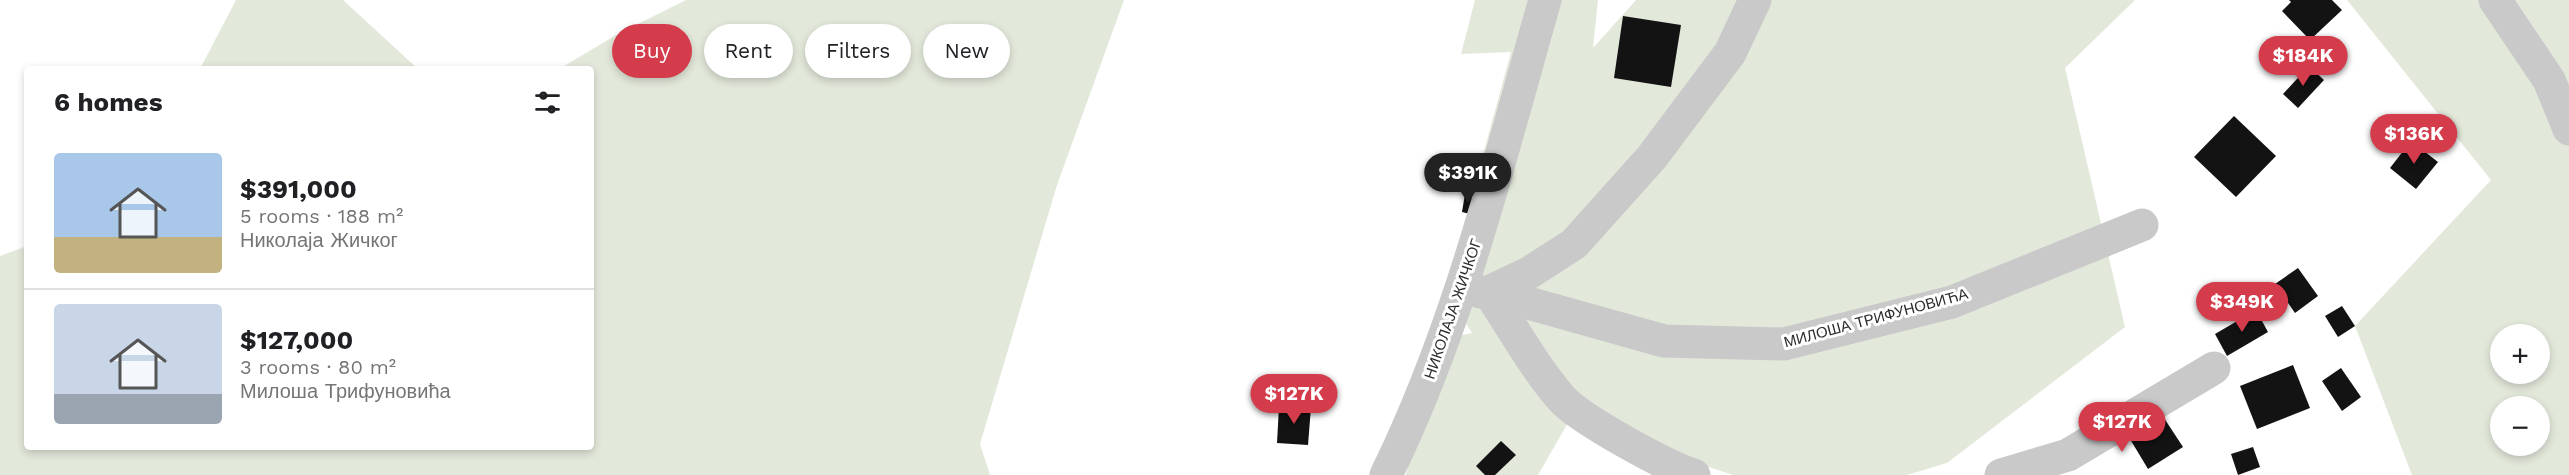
<!DOCTYPE html>
<meta charset="utf-8">
<style>
body{margin:0;font-family:"Work Sans",sans-serif;background:#f6f6f6;color:#202124;height:100vh;display:flex;flex-direction:column;font-size:22px;white-space:nowrap}
*{box-sizing:border-box;margin:0}
p{font-size:20px;color:#757577}
.icon{flex:none;width:33px;height:33px;fill:none;stroke:currentColor;stroke-width:2;stroke-linecap:round;stroke-linejoin:round}
.map{position:relative;flex:1;overflow:hidden}
.panel{position:absolute;left:24px;top:66px;width:570px;height:384px;display:flex;flex-direction:column;background:#fff;border-radius:6px;box-shadow:0 3px 9px #0003}
.panel>*{flex:none}
.guide{position:absolute;left:612px;top:24px;width:570px;height:54px;display:flex;gap:12px}
.fabs{position:absolute;left:2490px;top:324px;display:grid;gap:12px}
.fabs a{display:grid;place-items:center;width:60px;height:60px;border-radius:50%;background:#fff;box-shadow:0 3px 9px #0003;font-size:30px}
.price{position:absolute;translate:-50% -51px;padding:0 14px;border-radius:21px;background:#d43c4c;color:#fff;font-size:20px;line-height:39px;filter:drop-shadow(0 2px 3px #0008)}
.price::after{content:'';position:absolute;left:50%;top:36px;width:18px;height:14px;margin-left:-9px;background:inherit;clip-path:polygon(0 0,100% 0,50% 100%)}
.price.on{background:#222;color:#fff}
ul{padding:0;list-style:none}
li{display:flex;align-items:center;gap:18px;height:150px;padding:0 30px}
li+li{border-top:2px solid #e0e0e0}
li span{display:grid;place-items:center;flex:none;width:168px;height:120px;border-radius:6px;color:#555}
li>.icon{margin-inline-start:auto}
span .icon{width:72px;height:72px;fill:#fffc;stroke-width:1}
li b{font-size:26px}
h2{display:flex;justify-content:space-between;align-items:center;height:72px;padding:0 30px;font-size:26px}
.pill{padding:0 21px;border-radius:27px;background:#fff;box-shadow:0 3px 9px #0003;font-size:21px;line-height:54px}
.pill.on{background:#d43c4c;color:#fff}
.map>svg:first-child{display:block}
</style>
<div class="map">
<svg width="2569" height="475" viewBox="0 0 2569 475">
<rect width="100%" height="100%" fill="#fff"/>
<g fill="#e2e8da" fill-rule="evenodd">
<path d="M 236,0 L 343,0 L 418,69 L 200,69 Z"/>
<path d="M 686,0 L 1124,0 L 1057,185 L 980,444 L 990,475 L 0,475 L 0,256 L 27,246 L 27,447 L 591,447 L 591,69 L 559,69 L 618,34 Z"/>
<path d="M 1475,0 L 1598,0 L 1593,48 L 1636,0 L 2135,0 L 2065,68 L 2125,327 L 1947,463 L 1907,475 L 1733,475 L 1569,421 L 1538,475 L 1406,475 L 1433,341 L 1472,333 L 1446,291 L 1511,52 L 1461,54 Z"/>
<path d="M 2347,0 L 2569,0 L 2569,475 L 2412,475 L 2355,326 L 2491,180 ZM 2500,334 L 2540,334 L 2540,374 L 2500,374 ZM 2500,406 L 2540,406 L 2540,446 L 2500,446 Z"/>
</g>
<g fill="#131313">
<path d="M 2289,0 L 2332,0 L 2342,10 L 2310,40 L 2282,11 L 2291,2 Z"/>
<path d="M 1623,16 L 1681,25 L 1671,87 L 1614,78 Z"/>
<path d="M 2309,66 L 2324,80 L 2298,108 L 2283,94 Z"/>
<path d="M 2234,116 L 2276,156 L 2236,197 L 2194,157 Z"/>
<path d="M 2411,141 L 2438,162 L 2416,189 L 2390,168 Z"/>
<path d="M 1465,194 L 1474,195 L 1470,214 L 1462,212 Z"/>
<path d="M 2298,268 L 2318,296 L 2295,313 L 2275,284 Z"/>
<path d="M 2342,306 L 2355,326 L 2338,337 L 2325,316 Z"/>
<path d="M 2256,310 L 2268,332 L 2227,356 L 2215,334 Z"/>
<path d="M 2293,365 L 2310,408 L 2257,429 L 2240,386 Z"/>
<path d="M 2341,368 L 2361,397 L 2342,411 L 2322,381 Z"/>
<path d="M 1279,406 L 1311,407 L 1308,445 L 1277,443 Z"/>
<path d="M 2164,418 L 2183,447 L 2148,469 L 2130,439 Z"/>
<path d="M 1501,441 L 1516,455 L 1495,475 L 1485,475 L 1476,466 Z"/>
<path d="M 2253,447 L 2260,467 L 2238,475 L 2231,454 Z"/>
</g>
<g fill="none" stroke-linecap="round" stroke-linejoin="round">
<g stroke="#c9c9c9" stroke-width="33">
<path d="M 1480,292 L 1489,292 L 1529,273 L 1574,244 L 1652,157 L 1730,53 L 1755,0"/>
<path d="M 1489,292 L 1664,341 L 1784,344 L 1952,302 L 2142,225"/>
<path d="M 1489,292 C 1513,328 1534,367 1562,399 C 1580,419 1667,467 1694,475"/>
<path d="M 2001,475 L 2068,455 L 2214,368"/>
</g>
<g stroke="#c9c9c9" stroke-width="33">
<path d="M 2495,0 L 2549,80 L 2569,129"/>
<path d="M 1386,475 C 1460,324 1499,161 1545,0"/>
</g>
</g>
<g text-anchor="middle" stroke-width="6" stroke-linejoin="round" paint-order="stroke">
<g font-size="15" fill="#2c2c2c" stroke="#fff">
<text transform="translate(1453 309) rotate(-71)" y="5">НИКОЛАЈА ЖИЧКОГ</text>
<text transform="translate(1876 318) rotate(-15)" y="5">МИЛОША ТРИФУНОВИЋА</text>
</g>
</g>
</svg>
<div class="fabs">
<a>+</a>
<a>−</a>
</div>
<b class="price" style="left:2303px;top:87px">$184K</b>
<b class="price" style="left:2414px;top:165px">$136K</b>
<b class="price on" style="left:1468px;top:204px">$391K</b>
<b class="price" style="left:2242px;top:333px">$349K</b>
<b class="price" style="left:1294px;top:425px">$127K</b>
<b class="price" style="left:2122px;top:453px">$127K</b>
<div class="guide">
<a class="pill on">Buy</a>
<a class="pill">Rent</a>
<a class="pill">Filters</a>
<a class="pill">New</a>
</div>
<section class="panel">
<h2>6 homes<svg class="icon" aria-label="filters" viewBox="0 0 24 24"><path d="M4 7h16M4 17h16"/><circle cx="9" cy="7" r="2"/><circle cx="15" cy="17" r="2"/></svg></h2>
<ul>
<li><span style="background:linear-gradient(#a9c7e8 70%,#c2b280 0)"><svg class="icon" aria-label="home" viewBox="0 0 24 24"><path d="M3 11l9-7 9 7M6 9v11h12V9"/></svg></span><div><b>$391,000</b><p>5 rooms · 188 m²</p><p>Николаја Жичког</p></div></li>
<li><span style="background:linear-gradient(#c9d6e8 75%,#9aa5b1 0)"><svg class="icon" aria-label="home" viewBox="0 0 24 24"><path d="M3 11l9-7 9 7M6 9v11h12V9"/></svg></span><div><b>$127,000</b><p>3 rooms · 80 m²</p><p>Милоша Трифуновића</p></div></li>
</ul>
</section>
</div>
